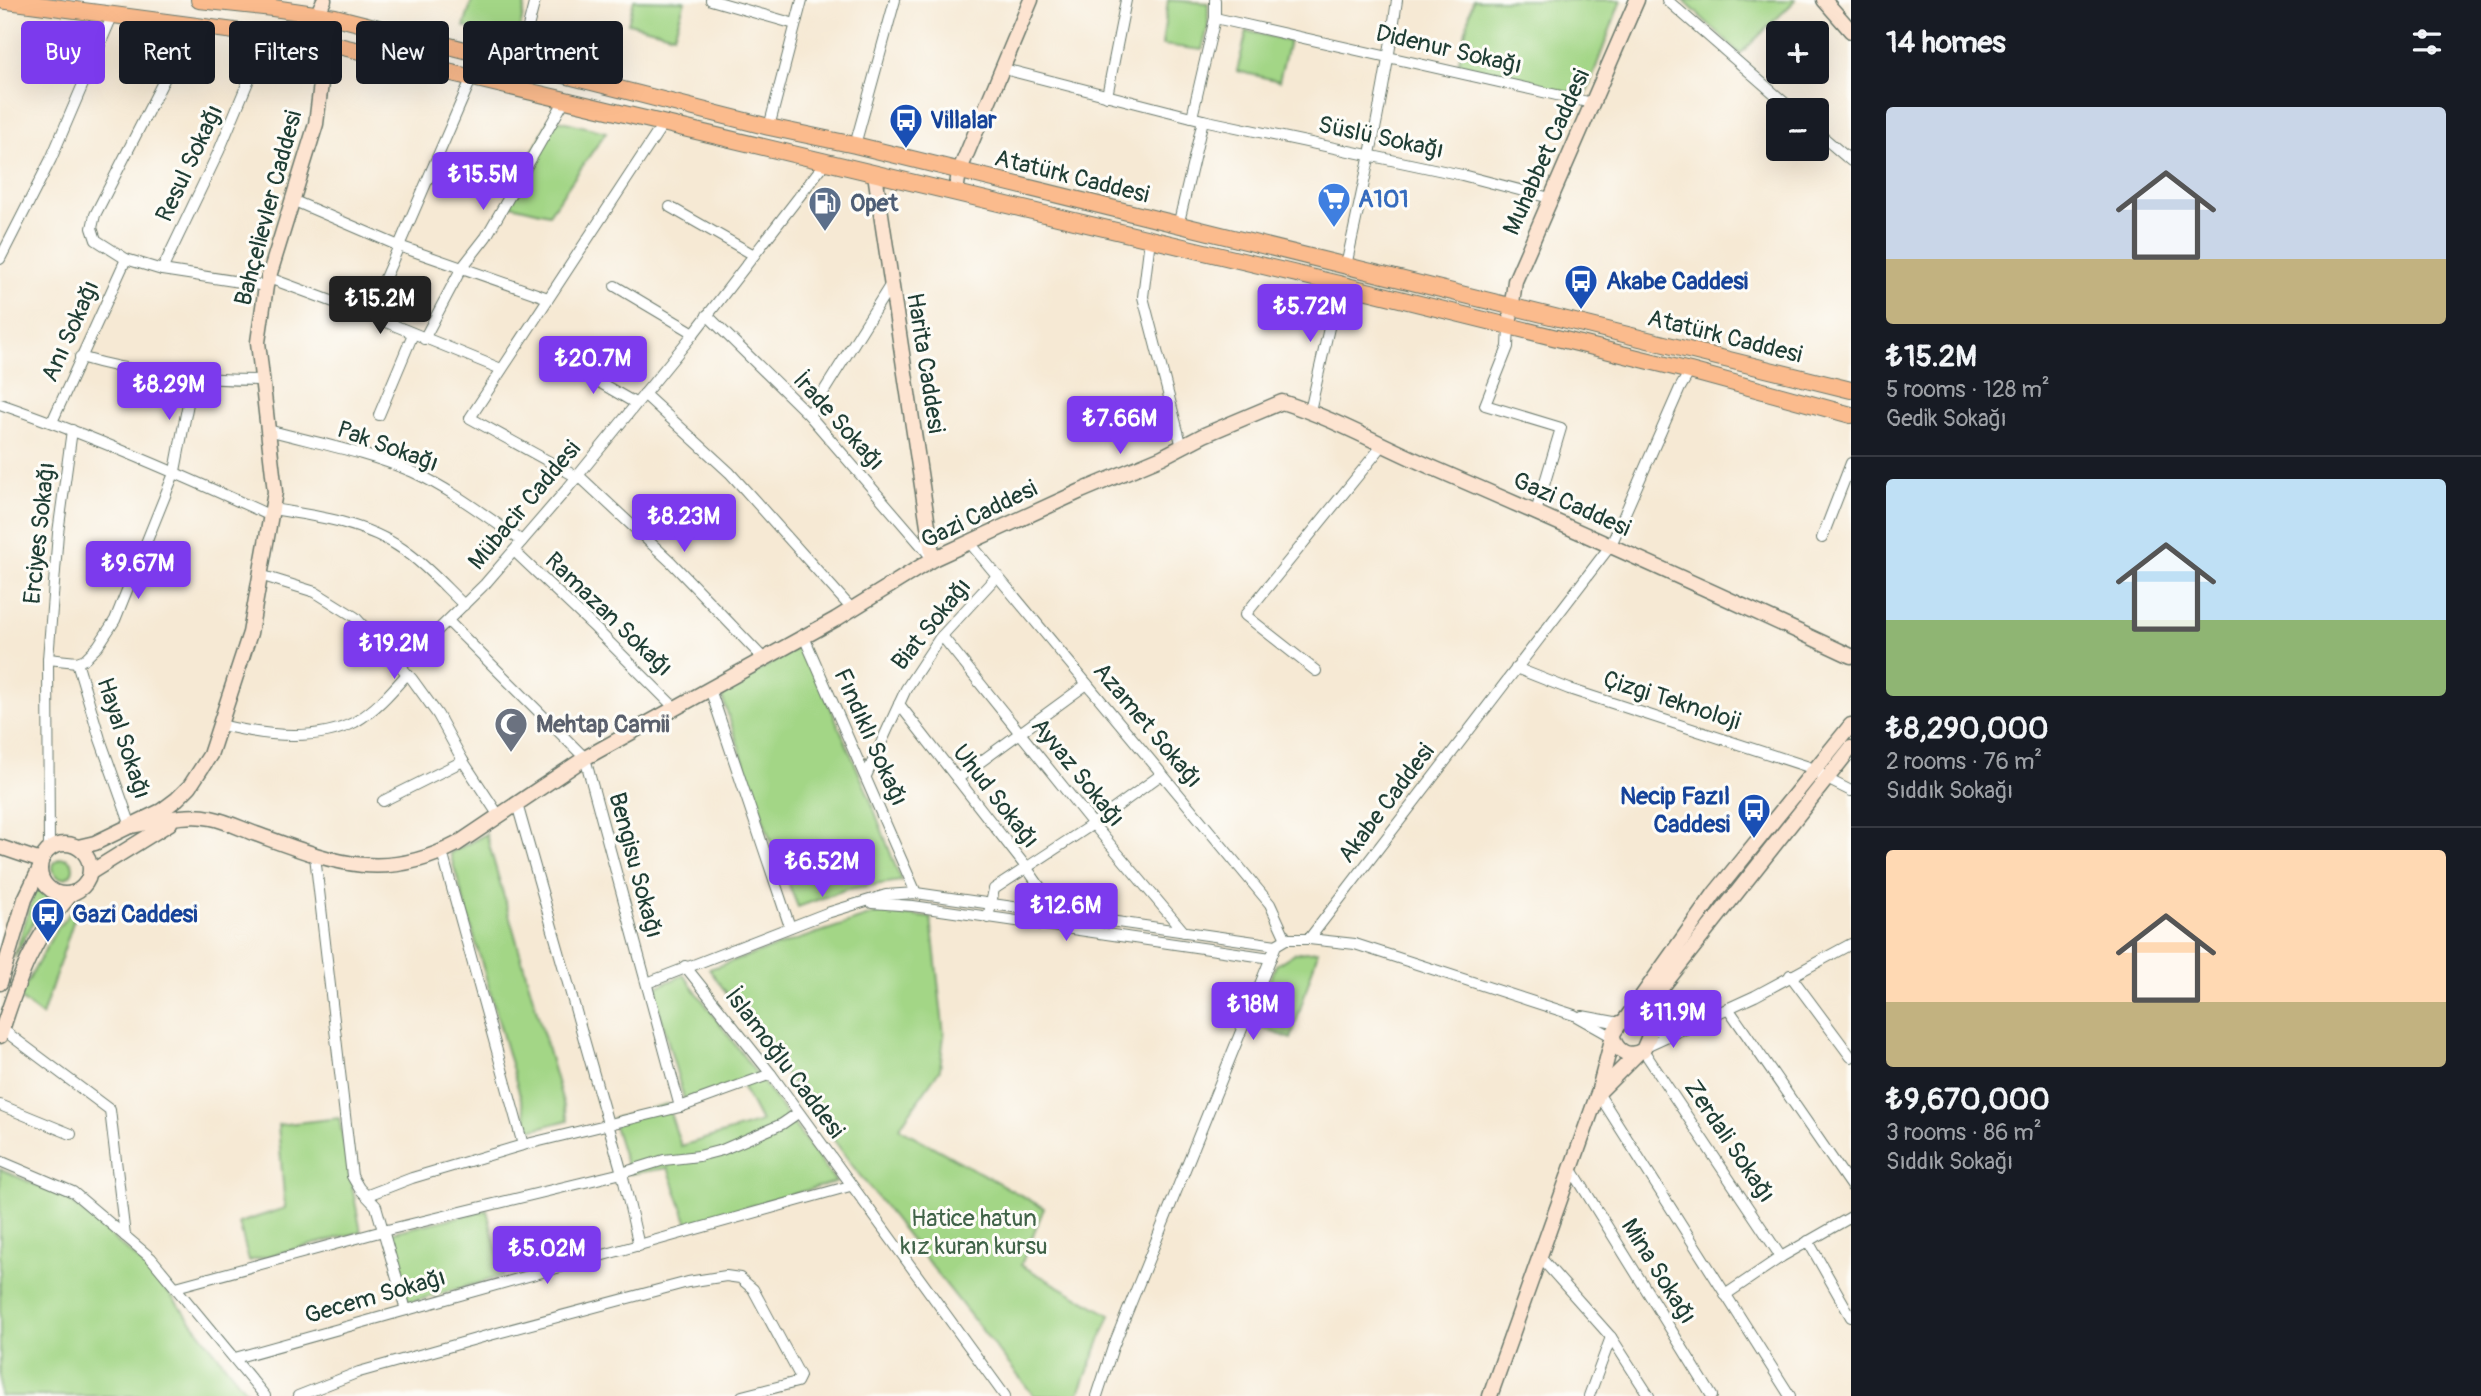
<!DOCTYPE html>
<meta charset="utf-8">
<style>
body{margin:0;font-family:Pangolin,sans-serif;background:#20242c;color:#f1f3f6;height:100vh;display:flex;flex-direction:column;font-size:26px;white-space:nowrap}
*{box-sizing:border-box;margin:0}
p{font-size:23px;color:#9ea1a6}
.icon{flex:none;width:38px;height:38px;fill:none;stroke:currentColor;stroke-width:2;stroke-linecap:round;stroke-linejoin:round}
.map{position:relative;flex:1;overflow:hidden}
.sheet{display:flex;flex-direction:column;background:#171b24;width:630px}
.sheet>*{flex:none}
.hud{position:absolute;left:21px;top:21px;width:665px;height:63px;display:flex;gap:14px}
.controls{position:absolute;left:1766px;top:21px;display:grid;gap:14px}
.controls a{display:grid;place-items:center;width:63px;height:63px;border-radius:7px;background:#171b24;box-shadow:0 7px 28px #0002;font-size:35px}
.price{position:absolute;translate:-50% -60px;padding:0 16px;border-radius:7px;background:#7c3aed;color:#fff;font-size:23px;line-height:46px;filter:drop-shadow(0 2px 4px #0008)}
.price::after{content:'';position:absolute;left:50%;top:42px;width:21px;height:16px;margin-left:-10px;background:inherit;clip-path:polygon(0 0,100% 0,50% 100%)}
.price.active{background:#222;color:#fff}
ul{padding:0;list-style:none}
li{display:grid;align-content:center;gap:14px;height:371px;padding:0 35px}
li+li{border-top:2px solid #363941}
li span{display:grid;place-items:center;height:217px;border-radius:7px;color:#555}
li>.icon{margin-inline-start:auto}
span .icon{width:126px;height:126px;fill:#fffc;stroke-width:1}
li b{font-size:30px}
h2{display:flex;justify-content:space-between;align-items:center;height:84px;padding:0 35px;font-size:30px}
.tag{padding:0 24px;border-radius:7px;background:#171b24;box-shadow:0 7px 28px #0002;font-size:24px;line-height:63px}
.tag.active{background:#7c3aed;color:#fff}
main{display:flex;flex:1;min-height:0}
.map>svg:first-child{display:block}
</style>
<main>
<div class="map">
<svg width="1851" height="1396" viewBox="0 0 1851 1396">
<rect width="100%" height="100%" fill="#fdfcf7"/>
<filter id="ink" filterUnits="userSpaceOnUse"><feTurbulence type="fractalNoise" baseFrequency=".0143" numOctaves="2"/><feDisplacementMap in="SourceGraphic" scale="14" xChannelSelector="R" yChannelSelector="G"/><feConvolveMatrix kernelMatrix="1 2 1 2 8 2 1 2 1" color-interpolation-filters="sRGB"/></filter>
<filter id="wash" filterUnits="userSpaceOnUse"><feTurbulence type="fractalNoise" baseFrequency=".00686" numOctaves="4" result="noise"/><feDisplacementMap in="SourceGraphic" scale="28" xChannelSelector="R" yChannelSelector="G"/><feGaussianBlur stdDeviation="1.57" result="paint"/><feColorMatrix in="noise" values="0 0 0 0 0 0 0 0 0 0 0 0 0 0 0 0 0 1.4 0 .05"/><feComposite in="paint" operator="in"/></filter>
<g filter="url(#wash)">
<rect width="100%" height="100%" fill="#f6e9d4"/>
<g fill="#a3d686" stroke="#618a5d" stroke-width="2">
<path d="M 472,0 L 526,0 L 518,38 L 464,27 Z"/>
<path d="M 634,0 L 685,1 L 674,35 L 628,23 Z"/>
<path d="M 1168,0 L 1208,3 L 1208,27 L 1202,50 L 1162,45 Z"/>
<path d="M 1473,0 L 1621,0 L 1585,97 L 1458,64 Z"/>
<path d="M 1683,0 L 1796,0 L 1740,54 Z"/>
<path d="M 1247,31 L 1289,41 L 1279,81 L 1237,71 Z"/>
<path d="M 550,118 L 606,132 L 549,214 L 507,204 Z"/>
<path d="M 803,644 L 869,796 L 901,881 L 847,889 L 798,907 L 770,839 L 721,694 Z"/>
<path d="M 486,834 L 568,1120 L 530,1130 L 450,853 Z"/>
<circle cx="63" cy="868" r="10"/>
<path d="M 37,883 L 54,896 L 35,919 L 14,958 Z"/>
<path d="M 81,898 L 42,1016 L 19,998 L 54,933 Z"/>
<path d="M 881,912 L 931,918 L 944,1035 L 940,1069 L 899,1128 L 1044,1208 L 1021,1265 L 1110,1315 L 1078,1396 L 1034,1396 L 858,1173 L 709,969 Z"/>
<path d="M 1318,951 L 1291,1039 L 1251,1024 L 1276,965 L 1295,953 Z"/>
<path d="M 684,975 L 836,1182 L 688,1224 L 668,1168 L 629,1174 L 612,1119 L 667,1104 L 681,1146 L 761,1122 L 741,1084 L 684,1099 L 653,988 Z"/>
<path d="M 339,1118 L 361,1232 L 249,1261 L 239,1223 L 285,1208 L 278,1125 Z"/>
<path d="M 0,1169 L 68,1199 L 153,1273 L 250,1396 L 0,1396 Z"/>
<path d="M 487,1210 L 503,1276 L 408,1303 L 389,1233 Z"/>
</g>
</g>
<g filter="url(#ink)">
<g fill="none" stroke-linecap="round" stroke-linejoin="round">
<defs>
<g id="street">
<path d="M 711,0 L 795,24"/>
<path d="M 1667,0 L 1793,110"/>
<path d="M 1215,18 L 1592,103"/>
<path d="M 191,27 L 95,215 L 92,228 L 96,240 L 126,259 L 162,270 L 266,286"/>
<path d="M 519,62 L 535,0"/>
<path d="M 1004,69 L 1203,120 L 1462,175 L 1550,198"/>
<path d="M 1107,96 L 1126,0"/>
<path d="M 1192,117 L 1215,18 L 1215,0"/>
<path d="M 769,127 L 802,0"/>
<path d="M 1816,131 L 1851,161"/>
<path d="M 855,145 L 895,0"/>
<path d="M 292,200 L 399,246 L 548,298"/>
<path d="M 670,207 L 754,255"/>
<path d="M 1178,226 L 1203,120"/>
<path d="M 1150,239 L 1143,297 L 1182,447"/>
<path d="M 0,259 L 51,159 L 113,14"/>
<path d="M 1346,266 C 1365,178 1385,90 1397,0"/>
<path d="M 162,270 L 219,151 L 268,34"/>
<path d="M 269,278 L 369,315 L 501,369"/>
<path d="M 615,286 L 694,333"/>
<path d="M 369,315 L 472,77"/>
<path d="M 707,315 L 809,415 L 933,559"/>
<path d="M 1509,326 L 1508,347 L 1485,405 L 1561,428 L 1536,512"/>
<path d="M 424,339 L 461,269 L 486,237 L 566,98"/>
<path d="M 80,357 C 139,375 201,380 262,380"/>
<path d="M 566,363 L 635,403"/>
<path d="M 644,394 L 730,473 L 851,608"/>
<path d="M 0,404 C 93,436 182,475 271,516"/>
<path d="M 1310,411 L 1339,284"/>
<path d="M 379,415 L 413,334"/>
<path d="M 809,415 L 891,284"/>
<path d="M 52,422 L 126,259"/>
<path d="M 268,430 C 316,443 367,452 413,472 C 452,490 487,517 522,541"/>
<path d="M 578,475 L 671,562 L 764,659"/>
<path d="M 577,477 L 470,418 L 663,124"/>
<path d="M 272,509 C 318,516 366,523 404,550 C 426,565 445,587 464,605"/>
<path d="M 1822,538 L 1851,463"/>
<path d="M 970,543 L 1270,904 L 1286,939"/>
<path d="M 514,551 L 595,628 L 675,708"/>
<path d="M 260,575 L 315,592 L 355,617 L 412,679 L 438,715 L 463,761 L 499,816"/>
<path d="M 448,621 L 585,758 L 680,1107 L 771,1074"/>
<path d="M 942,636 L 1093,824 L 1184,932"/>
<path d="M 804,637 L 916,893"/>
<path d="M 48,659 L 77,662 L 85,659 L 98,646 L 115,620 L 175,471 L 193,377"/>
<path d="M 77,662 L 100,739 L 131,826"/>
<path d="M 401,666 L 485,584 L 567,489 L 694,333 L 825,163"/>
<path d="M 1516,668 L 1569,689 L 1815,769 L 1827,779 L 1851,791"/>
<path d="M 1316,671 L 1245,615 L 1382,446"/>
<path d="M 710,689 L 790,927"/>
<path d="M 899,704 L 1026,867 L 1059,914"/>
<path d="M 221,725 C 262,735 317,742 355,722 C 376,710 392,691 407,674"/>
<path d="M 866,776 L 906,689 L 939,639 L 997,576"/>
<path d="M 957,779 L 1087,684"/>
<path d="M 383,801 L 463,761"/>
<path d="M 49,850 L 48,659 L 58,533 L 72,430"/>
<path d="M 442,852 L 523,1145"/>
<path d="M 315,856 L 352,1176 L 359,1188 L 376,1206 L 406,1310"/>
<path d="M 872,903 L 913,906 L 1271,958"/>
<path d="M 988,918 L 994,889 L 1093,824 L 1162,774"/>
<path d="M 1309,939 L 1611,545 L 1680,388 L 1690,371"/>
<path d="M 685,966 L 771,1074 L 1005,1396"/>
<path d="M 1790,975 L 1851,1057"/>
<path d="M 647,983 L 827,913 L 886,895 L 916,893 L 1276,945"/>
<path d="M 1728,1008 L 1851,1186"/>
<path d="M 1582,1016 L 1620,1023"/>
<path d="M 2,1029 L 110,1110 L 125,1236"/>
<path d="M 1648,1031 L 1680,1028"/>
<path d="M 1646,1046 L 1755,996 L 1851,944"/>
<path d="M 1643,1050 L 1781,1257"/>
<path d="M 1598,1093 L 1790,1396"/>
<path d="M 0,1105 L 71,1134"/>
<path d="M 0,1161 L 73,1192 L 151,1258 L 265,1396"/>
<path d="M 1571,1168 L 1712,1396"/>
<path d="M 368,1195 L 412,1178 L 523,1145 L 680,1107"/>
<path d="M 1808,1241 L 1851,1317"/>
<path d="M 639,1246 L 622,1173 L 664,1160 L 699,1156 L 722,1150 L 782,1124 L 798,1113"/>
<path d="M 1539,1256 L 1611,1337 L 1649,1396"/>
<path d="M 176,1287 L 383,1231 L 622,1173 L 517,804"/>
<path d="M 1725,1295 L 1781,1257 L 1851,1217"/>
<path d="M 235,1358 L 850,1186"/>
<path d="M 298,1396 L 359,1372 L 490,1335 L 688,1282 L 726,1276 L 740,1278 L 753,1289 L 800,1376 L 797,1382 L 742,1396"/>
<path d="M 1097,1396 L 1113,1347 L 1276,945 L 1286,939 L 1309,939 L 1355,944 L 1574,1015 L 1613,1037"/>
<path d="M 1589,1396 L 1611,1337"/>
</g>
<g id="secondary">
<path d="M 1824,0 L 1851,31"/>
<path d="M 318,13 L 324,0"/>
<path d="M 875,174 L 933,559"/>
<path d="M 956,192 L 959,172 L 1031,0"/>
<path d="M 1509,326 L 1515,281 L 1637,0"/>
<path d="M 131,826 C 155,822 187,812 211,818 C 226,821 242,829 256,834 C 330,861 382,884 457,844 L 585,758 L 836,619 L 933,559 L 1081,491 L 1162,457 L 1204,435 L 1282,402 C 1336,419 1386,448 1438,470 C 1577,530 1714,592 1851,656"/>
<circle cx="65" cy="869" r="25"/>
<path d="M 0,847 L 41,861"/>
<path d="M 78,847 L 95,843 L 161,811 L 177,799 L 190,786 L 210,755 L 250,633 L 275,492 L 258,342 L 266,286 L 316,124 L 326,43"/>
<path d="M 91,872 L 170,823"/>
<path d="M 0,983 L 25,899 L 40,868"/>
<path d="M 1655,996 L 1670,1018 L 1687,1027"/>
<path d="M 1625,1020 L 1715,893 L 1851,725"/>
<path d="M 1645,1026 L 1655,996 L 1851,748"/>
<path d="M 0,1036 C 19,978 31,940 72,893"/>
<path d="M 1599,1092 L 1638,1053"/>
<path d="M 1490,1396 L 1598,1093 L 1614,1032 L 1620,1023 L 1631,1019 L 1645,1026 L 1649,1036 L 1643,1050 C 1630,1058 1617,1053 1613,1037"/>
</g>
<g id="primary">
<path d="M 0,0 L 326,43 L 1339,284 L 1690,371 L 1851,415"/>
<path d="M 199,0 L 273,8 L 335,17 L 769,127 L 855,145 L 1851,390"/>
</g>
</defs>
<use href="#street" stroke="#6a796c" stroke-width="12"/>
<use href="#secondary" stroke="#6a796c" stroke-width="17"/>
<use href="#primary" stroke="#6a796c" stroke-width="18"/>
<use href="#street" stroke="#fff" stroke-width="10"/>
<use href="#secondary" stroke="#fde4d1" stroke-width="14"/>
<use href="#primary" stroke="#fbbb8d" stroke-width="16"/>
</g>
</g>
<defs>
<symbol id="bus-pin" viewBox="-11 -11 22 30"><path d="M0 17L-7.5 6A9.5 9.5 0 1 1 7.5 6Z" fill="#1a4fb4" stroke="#fdfcf7"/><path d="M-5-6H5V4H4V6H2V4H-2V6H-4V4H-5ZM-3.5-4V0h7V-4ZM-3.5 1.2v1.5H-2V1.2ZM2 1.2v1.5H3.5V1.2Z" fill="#fff"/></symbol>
<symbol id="supermarket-pin" viewBox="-11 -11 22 30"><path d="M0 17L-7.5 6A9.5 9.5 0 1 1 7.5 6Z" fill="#3f7fe0" stroke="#fdfcf7"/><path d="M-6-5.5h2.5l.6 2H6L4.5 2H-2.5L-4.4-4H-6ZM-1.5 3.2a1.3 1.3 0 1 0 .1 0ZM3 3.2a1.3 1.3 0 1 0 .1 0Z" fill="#fff"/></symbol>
<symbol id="fuel-pin" viewBox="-11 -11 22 30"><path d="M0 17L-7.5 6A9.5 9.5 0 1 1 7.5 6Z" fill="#5c6f8a" stroke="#fdfcf7"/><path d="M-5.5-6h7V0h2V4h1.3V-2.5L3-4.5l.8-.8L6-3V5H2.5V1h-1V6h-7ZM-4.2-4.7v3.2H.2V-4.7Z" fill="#fff"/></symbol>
<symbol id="mosque-pin" viewBox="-11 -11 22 30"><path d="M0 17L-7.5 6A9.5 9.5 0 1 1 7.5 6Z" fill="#6b7280" stroke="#fdfcf7"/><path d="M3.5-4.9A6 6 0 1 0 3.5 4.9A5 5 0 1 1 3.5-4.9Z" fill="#fff"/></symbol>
</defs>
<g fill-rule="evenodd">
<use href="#bus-pin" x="887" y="101" width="38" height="52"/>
<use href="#supermarket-pin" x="1315" y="180" width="38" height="52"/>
<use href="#fuel-pin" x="806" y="184" width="38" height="52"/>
<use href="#bus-pin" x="1562" y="262" width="38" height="52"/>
<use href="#mosque-pin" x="492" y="705" width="38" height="52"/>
<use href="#bus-pin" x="1735" y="791" width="38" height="52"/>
<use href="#bus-pin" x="29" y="895" width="38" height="52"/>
</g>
<g text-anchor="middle" stroke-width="6" stroke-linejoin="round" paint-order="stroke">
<g font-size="24" fill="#1f3d34" stroke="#fdfcf7">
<text transform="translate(1449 49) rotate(13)" y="8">Didenur Sokağı</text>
<text transform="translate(1381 137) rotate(12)" y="8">Süslü Sokağı</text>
<text transform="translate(1546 152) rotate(-66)" y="8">Muhabbet Caddesi</text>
<text transform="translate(189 163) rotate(-65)" y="8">Resul Sokağı</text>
<text transform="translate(1072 176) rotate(14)" y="8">Atatürk Caddesi</text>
<text transform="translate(268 208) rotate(-75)" y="8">Bahçelievler Caddesi</text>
<text transform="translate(70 331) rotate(-66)" y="8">Anı Sokağı</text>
<text transform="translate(1725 336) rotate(14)" y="8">Atatürk Caddesi</text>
<text transform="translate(926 363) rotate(81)" y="8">Harita Caddesi</text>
<text transform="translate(839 421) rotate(48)" y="8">İrade Sokağı</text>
<text transform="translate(388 446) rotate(20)" y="8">Pak Sokağı</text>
<text transform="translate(1572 504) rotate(24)" y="8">Gazi Caddesi</text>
<text transform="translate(524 505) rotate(-50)" y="8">Mübacir Caddesi</text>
<text transform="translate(979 514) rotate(-26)" y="8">Gazi Caddesi</text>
<text transform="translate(39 533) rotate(-84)" y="8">Erciyes Sokağı</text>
<text transform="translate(609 614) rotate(44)" y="8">Ramazan Sokağı</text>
<text transform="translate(931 624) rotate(-51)" y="8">Biat Sokağı</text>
<text transform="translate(1672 700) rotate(18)" y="8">Çizgi Teknoloji</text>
<text transform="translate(1148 725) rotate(50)" y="8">Azamet Sokağı</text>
<text transform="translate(871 737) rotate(66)" y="8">Fındıklı Sokağı</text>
<text transform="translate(124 738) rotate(72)" y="8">Hayal Sokağı</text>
<text transform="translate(1078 772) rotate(51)" y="8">Ayvaz Sokağı</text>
<text transform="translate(996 796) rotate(52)" y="8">Uhud Sokağı</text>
<text transform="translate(1386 803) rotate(-53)" y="8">Akabe Caddesi</text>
<text transform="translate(636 865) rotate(75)" y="8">Bengisu Sokağı</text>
<text transform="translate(785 1063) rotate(53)" y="8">İslamoğlu Caddesi</text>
<text transform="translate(1730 1141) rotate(56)" y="8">Zerdali Sokağı</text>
<text transform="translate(1659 1271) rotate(58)" y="8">Mina Sokağı</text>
<text transform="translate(375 1296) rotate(-16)" y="8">Gecem Sokağı</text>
</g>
<g font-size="24" font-weight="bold" fill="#164399" stroke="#fdfcf7" text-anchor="start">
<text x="930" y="128">Villalar</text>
<text x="1606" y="289">Akabe Caddesi</text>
<text x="1730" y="804" text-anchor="end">Necip Fazıl<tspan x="1730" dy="28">Caddesi</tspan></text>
<text x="72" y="922">Gazi Caddesi</text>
</g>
<g font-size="24" font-weight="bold" fill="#366cbe" stroke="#fdfcf7" text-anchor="start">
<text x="1358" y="207">A101</text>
</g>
<g font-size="24" font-weight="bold" fill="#4e5e75" stroke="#fdfcf7" text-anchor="start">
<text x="850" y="211">Opet</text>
</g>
<g font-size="24" font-weight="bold" fill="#5b616d" stroke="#fdfcf7" text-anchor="start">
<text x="536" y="732">Mehtap Camii</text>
</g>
<g font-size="24" fill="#406348" stroke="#fdfcf7">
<text x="974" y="1226">Hatice hatun<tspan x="974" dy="28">kız kuran kursu</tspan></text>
</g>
</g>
</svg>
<div class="controls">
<a>+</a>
<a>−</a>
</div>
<b class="price" style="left:483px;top:212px">₺15.5M</b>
<b class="price active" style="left:380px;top:336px">₺15.2M</b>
<b class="price" style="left:1310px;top:344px">₺5.72M</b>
<b class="price" style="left:593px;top:396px">₺20.7M</b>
<b class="price" style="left:169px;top:422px">₺8.29M</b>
<b class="price" style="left:1120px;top:456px">₺7.66M</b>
<b class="price" style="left:684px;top:554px">₺8.23M</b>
<b class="price" style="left:138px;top:601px">₺9.67M</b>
<b class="price" style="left:394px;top:681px">₺19.2M</b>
<b class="price" style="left:822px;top:899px">₺6.52M</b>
<b class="price" style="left:1066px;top:943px">₺12.6M</b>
<b class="price" style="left:1253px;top:1042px">₺18M</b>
<b class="price" style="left:1673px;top:1050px">₺11.9M</b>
<b class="price" style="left:547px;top:1286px">₺5.02M</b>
<div class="hud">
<a class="tag active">Buy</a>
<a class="tag">Rent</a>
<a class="tag">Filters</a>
<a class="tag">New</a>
<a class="tag">Apartment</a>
</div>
</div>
<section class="sheet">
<h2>14 homes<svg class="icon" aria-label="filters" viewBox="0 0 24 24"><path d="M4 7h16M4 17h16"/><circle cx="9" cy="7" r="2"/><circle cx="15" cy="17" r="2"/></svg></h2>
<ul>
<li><span style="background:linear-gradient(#c9d6e8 70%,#c2b280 0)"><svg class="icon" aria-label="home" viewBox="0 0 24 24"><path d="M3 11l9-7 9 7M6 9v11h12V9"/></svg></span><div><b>₺15.2M</b><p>5 rooms · 128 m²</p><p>Gedik Sokağı</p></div></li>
<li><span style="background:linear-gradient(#bfe0f5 65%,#8fb573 0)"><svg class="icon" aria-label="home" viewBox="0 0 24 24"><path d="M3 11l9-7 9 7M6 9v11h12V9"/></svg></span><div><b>₺8,290,000</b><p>2 rooms · 76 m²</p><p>Sıddık Sokağı</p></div></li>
<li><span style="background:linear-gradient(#ffd9b3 70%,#c2b280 0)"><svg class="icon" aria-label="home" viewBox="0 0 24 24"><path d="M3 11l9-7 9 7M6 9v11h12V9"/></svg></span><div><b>₺9,670,000</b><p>3 rooms · 86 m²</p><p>Sıddık Sokağı</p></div></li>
</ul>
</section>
</main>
